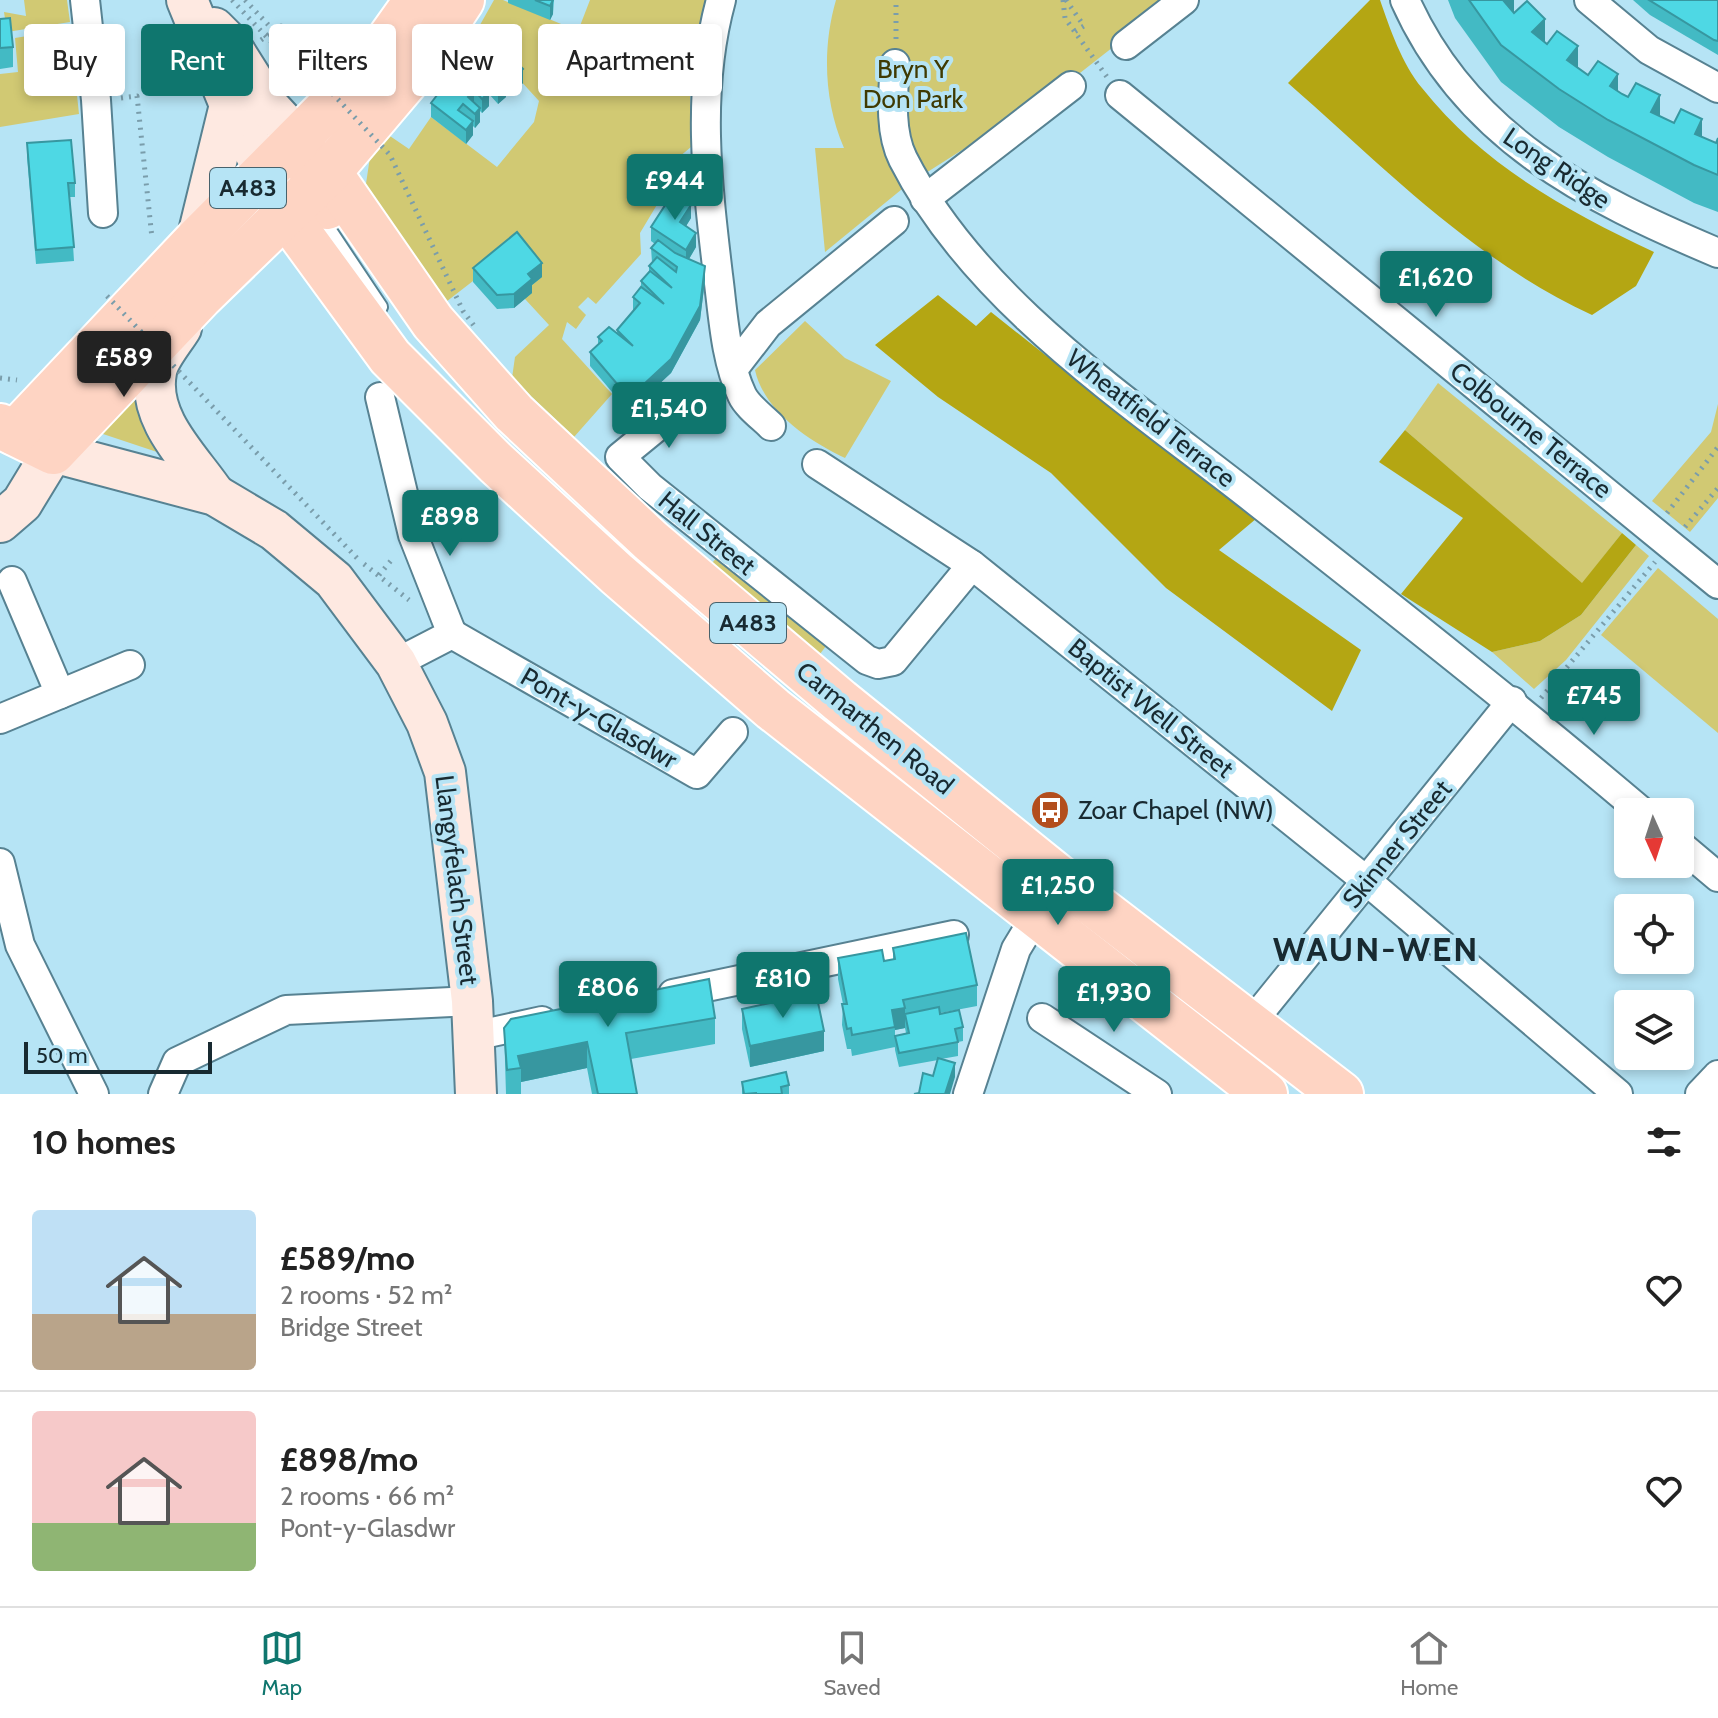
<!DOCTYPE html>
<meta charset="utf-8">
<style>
body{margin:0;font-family:Cabin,sans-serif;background:#f2f2f2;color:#222;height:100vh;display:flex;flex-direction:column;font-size:30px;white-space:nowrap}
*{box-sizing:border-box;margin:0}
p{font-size:26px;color:#767676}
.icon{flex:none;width:44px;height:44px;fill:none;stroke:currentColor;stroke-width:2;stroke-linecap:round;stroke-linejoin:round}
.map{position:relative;height:1094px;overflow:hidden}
.panel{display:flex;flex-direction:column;background:#fff;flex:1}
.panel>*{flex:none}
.guide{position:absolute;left:24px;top:24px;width:800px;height:72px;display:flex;gap:16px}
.needle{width:52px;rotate:177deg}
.fabs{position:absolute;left:1614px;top:798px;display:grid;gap:16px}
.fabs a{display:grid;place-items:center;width:80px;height:80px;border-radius:8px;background:#fff;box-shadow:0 4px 12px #0003;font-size:40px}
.scale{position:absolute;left:24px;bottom:20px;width:188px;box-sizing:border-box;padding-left:8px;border:4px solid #182a31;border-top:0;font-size:22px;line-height:28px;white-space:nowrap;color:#182a31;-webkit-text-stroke:6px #b6e4f5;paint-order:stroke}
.price{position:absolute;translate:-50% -68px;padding:0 18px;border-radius:8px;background:#0f766e;color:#fff;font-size:26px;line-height:52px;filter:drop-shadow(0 2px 4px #0008)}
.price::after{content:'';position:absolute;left:50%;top:48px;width:24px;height:18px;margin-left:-12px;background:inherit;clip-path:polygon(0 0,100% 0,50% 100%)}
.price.on{background:#222;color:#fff}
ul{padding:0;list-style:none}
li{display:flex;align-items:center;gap:24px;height:200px;padding:0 32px}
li+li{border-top:2px solid #e0e0e0}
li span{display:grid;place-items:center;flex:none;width:224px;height:160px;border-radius:8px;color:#555}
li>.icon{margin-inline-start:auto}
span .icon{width:96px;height:96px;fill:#fffc;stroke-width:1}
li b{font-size:34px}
h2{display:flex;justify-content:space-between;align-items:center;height:96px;padding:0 32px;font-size:34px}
.tag{padding:0 28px;border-radius:8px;background:#fff;box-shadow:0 4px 12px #0003;font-size:28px;line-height:72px}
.tag.on{background:#0f766e;color:#fff}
.dock{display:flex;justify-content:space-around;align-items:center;height:112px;border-top:2px solid #e0e0e0;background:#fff;font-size:22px;color:#767676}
.dock a{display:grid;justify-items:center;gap:4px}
.dock .on{color:#0f766e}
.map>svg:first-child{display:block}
</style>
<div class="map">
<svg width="1718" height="1094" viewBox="0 0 1718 1094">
<rect width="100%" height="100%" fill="#b6e4f5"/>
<g fill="#d1c973">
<path d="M 24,0 L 67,0 L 70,22 L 7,32 L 4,12 L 26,16 Z"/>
<path d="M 494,0 L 503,0 L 578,31 L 590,0 L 706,0 L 690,82 L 691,147 L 673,162 L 673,178 L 640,233 L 641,254 L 596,304 L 588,297 L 578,307 L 586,315 L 576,329 L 567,322 L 562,339 L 612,394 L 574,437 L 512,378 L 515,357 L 549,325 L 525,299 L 517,247 L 442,305 L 364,197 L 370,157 L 387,134 L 409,149 L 431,117 L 497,167 L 534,122 L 539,101 L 476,32 Z"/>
<path d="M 836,0 L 1173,0 L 1066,84 L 907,185 L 825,252 L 815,148 L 844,148 C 824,102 822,48 836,0 Z"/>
<path d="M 70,29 L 79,114 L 0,127 L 0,74 L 18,72 L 15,38 Z"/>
<path d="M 805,321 L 845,358 L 891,381 L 845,458 C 809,441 764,411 755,370 Z"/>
<path d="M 1438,383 L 1622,533 L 1582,584 L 1405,430 Z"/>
<path d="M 141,385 L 169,456 L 100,433 Z"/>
<path d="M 1718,404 L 1718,498 L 1690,532 L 1652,501 L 1711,432 Z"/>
<path d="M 1636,545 L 1649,556 L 1566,660 L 1534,689 L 1492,652 L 1540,641 L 1581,615 Z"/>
<path d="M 719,555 L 826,646 L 820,654 L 712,563 Z"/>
<path d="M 1658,568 L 1718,619 L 1718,733 L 1601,635 Z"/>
</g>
<g fill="#b4a613">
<path d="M 1370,0 L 1380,0 C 1390,29 1402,64 1422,88 C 1483,165 1567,211 1654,252 L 1636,286 L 1592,315 C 1473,260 1385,168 1288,83 Z"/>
<path d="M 938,295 L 976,326 L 991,312 L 1155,442 L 1257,518 L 1219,550 L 1361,650 L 1332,711 L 1166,588 L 1051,473 L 938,397 L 875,345 Z"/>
<path d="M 1405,430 L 1582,583 L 1622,533 L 1636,545 L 1581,615 L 1540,641 L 1492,652 L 1401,594 L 1463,518 L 1379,462 Z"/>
</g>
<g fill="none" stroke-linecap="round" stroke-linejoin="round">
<defs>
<path id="service" d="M 318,214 L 380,307"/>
<g id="minor">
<path d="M 85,0 L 96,100 L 103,213"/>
<path d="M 721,0 C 696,91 707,182 718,275 C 723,313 725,359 742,395 C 747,406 762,417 771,426"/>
<path d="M 1405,0 C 1466,137 1587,198 1718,253"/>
<path d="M 1589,0 L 1649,50 L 1718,88"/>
<path d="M 1126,45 L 1184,0"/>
<path d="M 895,64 C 893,94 889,131 903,159 C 976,303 1132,403 1256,501 C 1386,603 1516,705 1642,812"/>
<path d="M 1120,95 L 1718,584"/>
<path d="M 925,199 L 1071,86"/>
<path d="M 734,368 L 768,324 L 894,221"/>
<path d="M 380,397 L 413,535 L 452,634 L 396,663"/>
<path d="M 686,403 L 620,457 L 650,487 L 867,660 L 878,664 L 893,661 L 972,565"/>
<path d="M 817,464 L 972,565 L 1368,882 L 1618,1094"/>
<path d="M 12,581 L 60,694"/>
<path d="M 452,634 L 697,774 L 733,732"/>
<path d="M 0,719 L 130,665"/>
<path d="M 1680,845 L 1718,877"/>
<path d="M 0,863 L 20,945 L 94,1094"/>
<path d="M 673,994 L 954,935"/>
<path d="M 1042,1018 L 1157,1094"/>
<path d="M 1251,1023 L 1512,701"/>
<path d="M 474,1036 L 542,1021"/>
<path d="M 163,1094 L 177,1062 L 286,1010 L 472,1001"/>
<path d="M 968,1094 L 1016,949 L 1044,903"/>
<path d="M 1700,1094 L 1718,1075"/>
</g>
<g id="secondary">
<path d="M 187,0 L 230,105 L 278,197"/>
<path d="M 214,28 L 229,43 L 270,108 L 320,162"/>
<path d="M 197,240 L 230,105"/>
<path d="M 181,328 C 173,341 158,358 156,372 C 147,420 191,459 215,495"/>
<path d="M 0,522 L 22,503 L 53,452 L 215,495 L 274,530 L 334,580 L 396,663 L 427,723 L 445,772 L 472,1001 L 476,1094"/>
</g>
<g id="primary">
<path d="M 301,139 L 315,184 L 327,207"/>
<path d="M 329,172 L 433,322 L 514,413 L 651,541 L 840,701 L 1063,881 L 1341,1094"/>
<path d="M 284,212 L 390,357 L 496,463 L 617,574 L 773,709 L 1265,1094"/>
<path d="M 0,426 L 53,452 L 200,297 L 329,172 L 417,68 L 462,0"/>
<path d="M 15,433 L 197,240 L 370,66 L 417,0"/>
</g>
</defs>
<use href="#service" stroke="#578292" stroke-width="18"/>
<use href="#minor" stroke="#578292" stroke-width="32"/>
<use href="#secondary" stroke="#578292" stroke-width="44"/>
<use href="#primary" stroke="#fff" stroke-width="48"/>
<g stroke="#7a9dab" stroke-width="5" stroke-dasharray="2 6" stroke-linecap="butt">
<path d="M 1063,0 L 1065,18 L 1107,77"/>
<path d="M 1066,0 L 1084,26 L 1074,32"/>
<path d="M 896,39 L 896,0"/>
<path d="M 261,40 L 281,26 L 336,53"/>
<path d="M 121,98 L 137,96 L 152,238"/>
<path d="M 0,378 L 17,380"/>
<path d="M 706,411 L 727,420"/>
<path d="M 1667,513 L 1718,447"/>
<path d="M 1685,527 L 1718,488"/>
<path d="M 364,564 L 409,600"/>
<path d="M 379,575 L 394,557"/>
<path d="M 1541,698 L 1655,562"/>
</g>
<use href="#service" stroke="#fff" stroke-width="14"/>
<use href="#minor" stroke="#fff" stroke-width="28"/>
<use href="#secondary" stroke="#fee9e1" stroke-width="40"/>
<use href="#primary" stroke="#fed4c3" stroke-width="44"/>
<g stroke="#7a9dab" stroke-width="5" stroke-dasharray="2 6" stroke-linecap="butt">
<path d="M 232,0 L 307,80"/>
<path d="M 245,0 L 390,155 L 463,311 L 475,327"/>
<path d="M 281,26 L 330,77 L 322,84"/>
<path d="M 107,296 L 357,558"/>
</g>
</g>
<g fill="#43bac4">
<path d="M 508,0 L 554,0 L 553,14 L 550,20 L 508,3 Z"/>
<path d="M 1448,0 L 1514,0 L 1514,13 L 1545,43 L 1588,75 L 1660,116 L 1702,137 L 1716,143 L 1718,138 L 1718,212 L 1694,203 L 1608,157 L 1559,127 L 1501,82 L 1455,18 Z"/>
<path d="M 1633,0 L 1718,0 L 1718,55 L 1650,15 Z"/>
<path d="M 0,19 L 13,47 L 13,67 L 0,69 Z"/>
<path d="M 487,30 L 523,83 L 510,95 L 506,91 L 506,97 L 498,104 L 489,94 L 489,106 L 482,113 L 480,111 L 480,122 L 475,128 L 473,126 L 473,135 L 466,144 L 431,117 L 431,103 Z"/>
<path d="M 27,143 L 75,183 L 75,197 L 70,197 L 74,261 L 36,264 L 27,157 Z"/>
<path d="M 691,218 L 686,226 L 696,247 L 689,259 L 705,280 L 700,320 L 671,373 L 629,412 L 590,366 L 590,352 L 598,345 L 598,337 L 617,333 L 617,330 L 633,311 L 633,297 L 641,288 L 641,281 L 649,271 L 649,266 L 652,262 L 651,248 L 655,244 L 651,241 L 651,227 Z"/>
<path d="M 473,268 L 542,277 L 532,285 L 532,293 L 514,308 L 497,309 L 473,282 Z"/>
<path d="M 893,948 L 977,985 L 977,1006 L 940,1013 L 963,1027 L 963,1041 L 958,1042 L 958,1056 L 941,1059 L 955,1077 L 919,1093 L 933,1076 L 938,1060 L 899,1067 L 895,1050 L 895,1036 L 906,1033 L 905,1028 L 895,1030 L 895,1047 L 852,1056 L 851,1049 L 847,1049 L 842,1025 L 843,1004 L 838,979 L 838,958 L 884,961 L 893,959 Z"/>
<path d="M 742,1009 L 824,1051 L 750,1067 L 742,1029 Z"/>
<path d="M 715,1018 L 715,1044 L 631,1059 L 637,1094 L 592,1094 L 587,1068 L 521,1082 L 521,1094 L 506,1094 L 504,1028 Z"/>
<path d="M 742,1082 L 789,1085 L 789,1094 L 742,1094 Z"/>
</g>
<g fill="#3797a0">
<path d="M 553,0 L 553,14 L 550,20 L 550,6 Z"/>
<path d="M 1501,0 L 1514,0 L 1514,24 Z"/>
<path d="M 1545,19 L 1545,57 L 1532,32 Z"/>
<path d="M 1578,46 L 1578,84 L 1567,60 Z"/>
<path d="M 523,69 L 523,83 L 510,95 L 510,81 Z"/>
<path d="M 1618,74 L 1618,111 L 1610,86 Z"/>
<path d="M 485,76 L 485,90 L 479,97 L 479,83 Z"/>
<path d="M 506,83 L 506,97 L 498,104 L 498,90 Z"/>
<path d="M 474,90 L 474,104 L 468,97 Z"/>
<path d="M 489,92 L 489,106 L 482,113 L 482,99 Z"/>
<path d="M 1660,95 L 1660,133 L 1651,112 Z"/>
<path d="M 480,108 L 480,122 L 475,128 L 475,114 Z"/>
<path d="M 1702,119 L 1702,156 L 1695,134 Z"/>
<path d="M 473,121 L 473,135 L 466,144 L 466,130 Z"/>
<path d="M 691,205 L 691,218 L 680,236 L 680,222 Z"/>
<path d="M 696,233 L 696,247 L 686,264 L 686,250 Z"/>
<path d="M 542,263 L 542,277 L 532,285 L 532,293 L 514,308 L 514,294 L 528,274 Z"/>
<path d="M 705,266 L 705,280 L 700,320 L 671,373 L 629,412 L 629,398 Z"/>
<path d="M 905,1008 L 905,1028 L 895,1030 L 892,1010 Z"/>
<path d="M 824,1031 L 824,1051 L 750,1067 L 750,1046 Z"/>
<path d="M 587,1042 L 587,1068 L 521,1082 L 521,1068 L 518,1056 Z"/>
<path d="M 955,1063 L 955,1077 L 950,1094 L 945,1094 Z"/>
</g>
<g fill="#4ed8e4" stroke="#3797a0" stroke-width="2">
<path d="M 535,0 L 553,0 L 550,6 Z"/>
<path d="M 1469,0 L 1503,0 L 1514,13 L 1527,1 L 1545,19 L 1532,32 L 1547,44 L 1557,31 L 1578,46 L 1567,60 L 1588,75 L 1598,61 L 1618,74 L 1610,86 L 1622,94 L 1628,97 L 1636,83 L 1660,95 L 1651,112 L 1674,123 L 1681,109 L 1702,119 L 1695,134 L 1716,143 L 1718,138 L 1718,175 L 1694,165 L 1608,120 L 1559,89 L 1501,45 Z"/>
<path d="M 1649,0 L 1718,0 L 1718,41 L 1714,40 Z"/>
<path d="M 10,18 L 13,47 L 0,48 L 0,19 Z"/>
<path d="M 487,30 L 523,69 L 510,81 L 494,64 L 506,83 L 498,90 L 485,76 L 479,83 L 489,92 L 482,99 L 474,90 L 468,97 L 480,108 L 475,114 L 463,104 L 458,110 L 473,121 L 466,130 L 431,103 Z"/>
<path d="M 71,140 L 75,183 L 68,183 L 74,247 L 36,250 L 27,143 Z"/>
<path d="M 673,193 L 691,205 L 680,222 L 696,233 L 686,250 L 651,227 Z"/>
<path d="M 517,232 L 542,263 L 528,274 L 532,279 L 514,294 L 497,295 L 473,268 Z"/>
<path d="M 658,240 L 675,253 L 705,266 L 700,306 L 671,359 L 629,398 L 590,352 L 602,341 L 598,337 L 609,327 L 633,346 L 617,330 L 640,303 L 633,297 L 641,287 L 664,304 L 641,281 L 650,271 L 672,288 L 649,266 L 657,257 L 676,272 L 677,267 L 651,248 Z"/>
<path d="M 966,933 L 977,985 L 903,1000 L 905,1008 L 892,1010 L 895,1027 L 852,1035 L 851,1028 L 847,1029 L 842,1004 L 847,1004 L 838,958 L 882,950 L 884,961 L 895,959 L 893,948 Z"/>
<path d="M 709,979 L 715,1018 L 626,1033 L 637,1094 L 598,1094 L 587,1042 L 518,1056 L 521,1068 L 507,1070 L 504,1028 L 511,1019 Z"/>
<path d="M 816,993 L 824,1031 L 750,1046 L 742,1009 Z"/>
<path d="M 939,1007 L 940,1014 L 959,1010 L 963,1027 L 955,1029 L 958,1042 L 899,1053 L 895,1036 L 909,1033 L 905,1014 Z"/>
<path d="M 938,1058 L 955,1063 L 945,1094 L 914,1094 L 919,1093 L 923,1073 L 933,1076 Z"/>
<path d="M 786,1072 L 789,1085 L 781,1087 L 782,1094 L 756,1094 L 756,1093 L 744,1094 L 742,1082 Z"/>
</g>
<defs>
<symbol id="bus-disc" viewBox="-11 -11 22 22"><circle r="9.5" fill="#b34e1d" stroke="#b6e4f5"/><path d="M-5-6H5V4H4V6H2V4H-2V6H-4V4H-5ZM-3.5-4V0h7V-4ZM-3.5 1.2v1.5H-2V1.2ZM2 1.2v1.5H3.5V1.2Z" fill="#fff"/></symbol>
</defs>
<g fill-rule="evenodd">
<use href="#bus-disc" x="1028" y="788" width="44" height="44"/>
</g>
<g text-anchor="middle" stroke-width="8" stroke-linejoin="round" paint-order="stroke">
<g fill="#b6e4f5" stroke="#47626c" stroke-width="2">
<rect x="210" y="168" width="76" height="40" rx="6"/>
<rect x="710" y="603" width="76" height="40" rx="6"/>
</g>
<g font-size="24" font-weight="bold" fill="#182a31">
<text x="248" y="196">A483</text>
<text x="748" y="631">A483</text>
</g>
<g font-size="26" fill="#3f3a02" stroke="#b6e4f5">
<text x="913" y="78">Bryn Y<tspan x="913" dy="30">Don Park</tspan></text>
</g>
<g font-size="26" fill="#182a31" stroke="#b6e4f5">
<text transform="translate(1557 168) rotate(34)" y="9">Long Ridge</text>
<text transform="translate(1151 418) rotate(38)" y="9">Wheatfield Terrace</text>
<text transform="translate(1531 430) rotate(39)" y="9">Colbourne Terrace</text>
<text transform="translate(707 533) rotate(39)" y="9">Hall Street</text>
<text transform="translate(1151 708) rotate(39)" y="9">Baptist Well Street</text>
<text transform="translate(599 718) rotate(30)" y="9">Pont-y-Glasdwr</text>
<text transform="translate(875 728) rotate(39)" y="9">Carmarthen Road</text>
<text transform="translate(1397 844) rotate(-51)" y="9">Skinner Street</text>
<text transform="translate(457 880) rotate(83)" y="9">Llangyfelach Street</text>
</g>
<g font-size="26" fill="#182a31" stroke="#b6e4f5" text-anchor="start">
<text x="1078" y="819">Zoar Chapel (NW)</text>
</g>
<g font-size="34" font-weight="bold" letter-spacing="2" fill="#182a31" stroke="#b6e4f5">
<text x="1376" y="961">WAUN-WEN</text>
</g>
</g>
</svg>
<div class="fabs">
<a><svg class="needle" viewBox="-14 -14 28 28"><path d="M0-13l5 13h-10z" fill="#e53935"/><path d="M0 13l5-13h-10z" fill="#767676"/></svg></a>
<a><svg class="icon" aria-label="locate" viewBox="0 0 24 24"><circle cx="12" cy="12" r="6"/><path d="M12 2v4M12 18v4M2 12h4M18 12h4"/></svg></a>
<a><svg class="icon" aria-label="layers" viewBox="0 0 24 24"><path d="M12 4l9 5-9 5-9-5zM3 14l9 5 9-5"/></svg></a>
</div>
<div class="scale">50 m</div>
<b class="price" style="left:675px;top:222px">£944</b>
<b class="price" style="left:1436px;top:319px">£1,620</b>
<b class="price on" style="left:124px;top:399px">£589</b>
<b class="price" style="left:669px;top:450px">£1,540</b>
<b class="price" style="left:450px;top:558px">£898</b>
<b class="price" style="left:1594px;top:737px">£745</b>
<b class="price" style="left:1058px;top:927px">£1,250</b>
<b class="price" style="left:783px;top:1020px">£810</b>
<b class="price" style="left:608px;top:1029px">£806</b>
<b class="price" style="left:1114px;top:1034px">£1,930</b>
<div class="guide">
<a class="tag">Buy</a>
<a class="tag on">Rent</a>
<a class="tag">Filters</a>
<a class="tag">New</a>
<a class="tag">Apartment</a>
</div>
</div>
<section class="panel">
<h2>10 homes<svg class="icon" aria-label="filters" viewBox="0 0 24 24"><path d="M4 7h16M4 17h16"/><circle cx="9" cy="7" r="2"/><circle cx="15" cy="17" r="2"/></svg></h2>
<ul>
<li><span style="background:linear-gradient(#bfe0f5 65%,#b9a48a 0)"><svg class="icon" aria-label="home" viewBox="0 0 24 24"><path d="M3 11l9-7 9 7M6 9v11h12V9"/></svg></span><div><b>£589/mo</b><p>2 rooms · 52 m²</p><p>Bridge Street</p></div><svg class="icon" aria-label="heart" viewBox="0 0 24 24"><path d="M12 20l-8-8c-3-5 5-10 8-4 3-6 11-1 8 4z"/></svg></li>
<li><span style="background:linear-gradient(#f6c9c9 70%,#8fb573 0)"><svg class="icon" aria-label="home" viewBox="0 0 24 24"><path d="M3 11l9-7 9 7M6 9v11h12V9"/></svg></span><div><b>£898/mo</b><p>2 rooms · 66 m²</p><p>Pont-y-Glasdwr</p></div><svg class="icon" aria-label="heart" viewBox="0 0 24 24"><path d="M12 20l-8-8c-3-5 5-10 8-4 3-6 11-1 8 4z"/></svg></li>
</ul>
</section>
<nav class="dock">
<a class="on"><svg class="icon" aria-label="map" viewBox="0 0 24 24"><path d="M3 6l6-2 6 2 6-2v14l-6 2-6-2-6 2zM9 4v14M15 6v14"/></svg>Map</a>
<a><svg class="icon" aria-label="saved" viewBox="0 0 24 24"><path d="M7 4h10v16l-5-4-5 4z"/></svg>Saved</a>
<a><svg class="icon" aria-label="home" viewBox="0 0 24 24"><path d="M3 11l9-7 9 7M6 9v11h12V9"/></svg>Home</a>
</nav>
